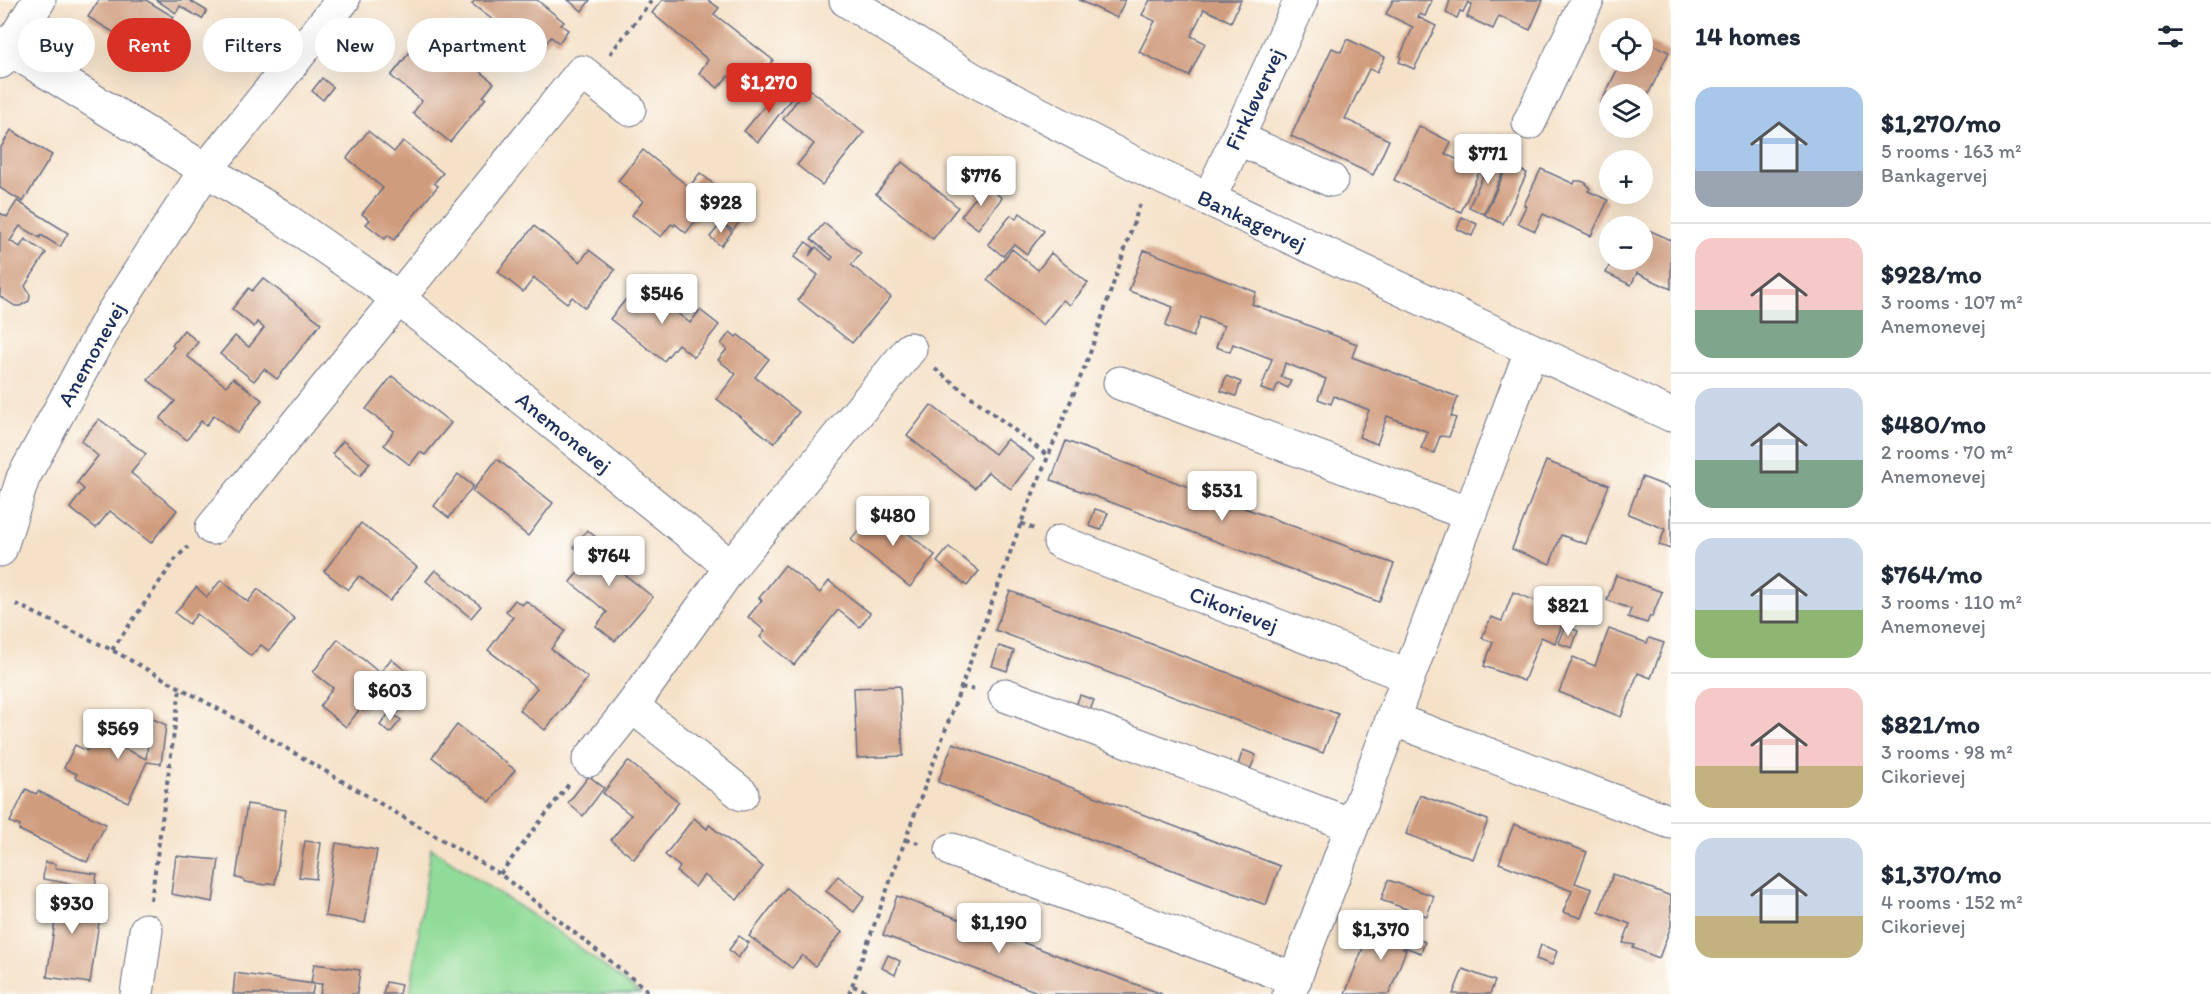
<!DOCTYPE html>
<meta charset="utf-8">
<style>
body{margin:0;font-family:Itim,sans-serif;background:#f6f6f7;color:#1f2937;height:100vh;display:flex;flex-direction:column;font-size:22px;white-space:nowrap}
*{box-sizing:border-box;margin:0}
p{font-size:20px;color:#747a83}
.icon{flex:none;width:33px;height:33px;fill:none;stroke:currentColor;stroke-width:2;stroke-linecap:round;stroke-linejoin:round}
.map{position:relative;flex:1;overflow:hidden}
.panel{display:flex;flex-direction:column;background:#fff;width:540px}
.panel>*{flex:none}
.banner{position:absolute;left:18px;top:18px;width:570px;height:54px;display:flex;gap:12px}
.buttons{position:absolute;left:1599px;top:18px;display:grid;gap:12px}
.buttons a{display:grid;place-items:center;width:54px;height:54px;border-radius:50%;background:#fff;box-shadow:0 6px 24px #0002;font-size:30px}
.price{position:absolute;translate:-50% -51px;padding:0 14px;border-radius:6px;background:#fff;color:#222;font-size:20px;line-height:39px;filter:drop-shadow(0 2px 3px #0008)}
.price::after{content:'';position:absolute;left:50%;top:36px;width:18px;height:14px;margin-left:-9px;background:inherit;clip-path:polygon(0 0,100% 0,50% 100%)}
.price.current{background:#d93025;color:#fff}
ul{padding:0;list-style:none}
li{display:flex;align-items:center;gap:18px;height:150px;padding:0 24px}
li+li{border-top:2px solid #e0e1e3}
li span{display:grid;place-items:center;flex:none;width:168px;height:120px;border-radius:18px;color:#555}
li>.icon{margin-inline-start:auto}
span .icon{width:72px;height:72px;fill:#fffc;stroke-width:1}
li b{font-size:26px}
h2{display:flex;justify-content:space-between;align-items:center;height:72px;padding:0 24px;font-size:26px}
.chip{padding:0 21px;border-radius:27px;background:#fff;box-shadow:0 6px 24px #0002;font-size:21px;line-height:54px}
.chip.current{background:#d93025;color:#fff}
main{display:flex;flex:1;min-height:0}
.map>svg:first-child{display:block}
</style>
<main>
<div class="map">
<svg width="1671" height="994" viewBox="0 0 1671 994">
<rect width="100%" height="100%" fill="#fdfcf7"/>
<filter id="ink" filterUnits="userSpaceOnUse"><feTurbulence type="fractalNoise" baseFrequency=".0167" numOctaves="2"/><feDisplacementMap in="SourceGraphic" scale="12" xChannelSelector="R" yChannelSelector="G"/><feConvolveMatrix kernelMatrix="1 2 1 2 8 2 1 2 1" color-interpolation-filters="sRGB"/></filter>
<filter id="wash" filterUnits="userSpaceOnUse"><feTurbulence type="fractalNoise" baseFrequency=".008" numOctaves="4" result="noise"/><feDisplacementMap in="SourceGraphic" scale="24" xChannelSelector="R" yChannelSelector="G"/><feGaussianBlur stdDeviation="1.35" result="paint"/><feColorMatrix in="noise" values="0 0 0 0 0 0 0 0 0 0 0 0 0 0 0 0 0 1.4 0 .05"/><feComposite in="paint" operator="in"/></filter>
<g filter="url(#wash)">
<rect width="100%" height="100%" fill="#f5e1c8"/>
<path fill="#90db97" stroke="#56857a" stroke-width="1.5" d="M 431,848 L 575,944 L 640,994 L 410,994 Z"/>
<g id="blocks">
<g fill="#d09c7e">
<path d="M 99,0 L 146,0 L 174,17 L 151,55 L 88,17 Z"/>
<path d="M 156,0 L 189,0 L 207,11 L 202,19 L 180,6 L 176,13 Z"/>
<path d="M 475,0 L 537,0 L 564,22 L 561,25 L 568,30 L 559,43 L 551,37 L 537,55 L 512,35 L 501,48 L 482,33 L 493,20 L 472,4 Z"/>
<path d="M 568,0 L 590,0 L 582,11 Z"/>
<path d="M 662,0 L 708,0 L 719,8 L 714,14 L 773,60 L 748,91 L 728,76 L 718,88 L 699,73 L 708,60 L 652,13 Z"/>
<path d="M 1079,0 L 1125,0 L 1117,18 Z"/>
<path d="M 1150,0 L 1241,0 L 1231,22 L 1204,9 L 1191,36 L 1205,43 L 1189,76 L 1139,52 L 1155,21 L 1142,15 Z"/>
<path d="M 1393,0 L 1432,0 L 1425,16 L 1419,14 L 1418,17 L 1436,26 L 1414,69 L 1399,62 L 1401,57 L 1400,56 L 1413,27 L 1386,14 Z"/>
<path d="M 1450,0 L 1543,0 L 1530,30 L 1499,16 L 1493,29 L 1467,17 L 1472,4 L 1468,2 L 1463,12 L 1460,11 L 1457,18 L 1446,13 Z"/>
<path d="M 1347,39 L 1385,57 L 1377,72 L 1369,69 L 1345,119 L 1389,140 L 1373,175 L 1291,136 L 1332,48 L 1341,52 Z"/>
<path d="M 1642,39 L 1669,52 L 1642,107 L 1642,94 L 1610,94 L 1610,107 L 1601,103 L 1621,62 L 1642,62 Z"/>
<path d="M 425,40 L 440,52 L 435,58 L 449,68 L 460,55 L 494,83 L 483,97 L 486,98 L 450,142 L 413,113 L 422,101 L 391,76 L 417,43 L 420,46 Z"/>
<path d="M 322,78 L 333,87 L 323,100 L 312,91 Z"/>
<path d="M 782,85 L 794,95 L 758,142 L 744,131 Z"/>
<path d="M 807,87 L 864,133 L 822,185 L 797,165 L 814,144 L 783,119 Z"/>
<path d="M 1419,126 L 1451,142 L 1445,154 L 1480,170 L 1461,212 L 1394,180 Z"/>
<path d="M 11,130 L 52,155 L 23,202 L 0,188 L 0,149 Z"/>
<path d="M 368,131 L 394,152 L 403,141 L 443,173 L 434,183 L 438,186 L 394,240 L 388,235 L 385,239 L 366,224 L 370,220 L 362,214 L 383,188 L 347,158 Z"/>
<path d="M 643,150 L 689,187 L 700,173 L 736,202 L 722,219 L 706,207 L 686,233 L 675,224 L 674,226 L 671,224 L 661,237 L 632,215 L 643,201 L 618,181 Z"/>
<path d="M 1492,156 L 1507,163 L 1484,214 L 1469,207 Z"/>
<path d="M 902,162 L 958,207 L 933,239 L 876,194 Z"/>
<path d="M 1508,164 L 1527,173 L 1503,224 L 1485,215 Z"/>
<path d="M 1541,169 L 1574,184 L 1575,181 L 1581,181 L 1586,183 L 1590,189 L 1588,191 L 1608,200 L 1591,236 L 1543,214 L 1535,231 L 1518,223 L 1526,206 L 1524,205 Z"/>
<path d="M 985,185 L 1002,198 L 978,229 L 961,216 Z"/>
<path d="M 17,201 L 68,233 L 60,247 L 41,235 L 40,238 L 20,226 L 10,241 L 20,247 L 25,239 L 46,253 L 25,286 L 30,295 L 29,301 L 20,306 L 15,306 L 0,296 L 0,213 L 7,217 Z"/>
<path d="M 733,209 L 743,217 L 733,230 L 722,223 Z"/>
<path d="M 1020,213 L 1044,231 L 1027,254 L 1014,244 L 1003,256 L 988,244 L 1011,215 L 1016,219 Z"/>
<path d="M 1462,217 L 1477,224 L 1472,236 L 1457,229 Z"/>
<path d="M 721,223 L 732,232 L 721,246 L 710,237 Z"/>
<path d="M 824,223 L 861,253 L 851,265 L 891,297 L 852,343 L 798,300 L 818,275 L 794,257 L 806,242 L 814,248 L 809,256 L 816,247 L 831,260 L 833,257 L 811,239 Z"/>
<path d="M 534,226 L 580,262 L 589,250 L 615,270 L 585,308 L 572,297 L 567,303 L 534,278 L 523,292 L 498,272 Z"/>
<path d="M 1642,227 L 1671,240 L 1671,289 L 1637,273 L 1631,285 L 1606,273 L 1612,260 L 1642,260 Z"/>
<path d="M 1012,249 L 1038,270 L 1051,253 L 1088,283 L 1070,305 L 1063,300 L 1043,325 L 987,280 Z"/>
<path d="M 1144,250 L 1256,292 L 1252,304 L 1357,344 L 1352,357 L 1458,397 L 1451,416 L 1456,418 L 1449,437 L 1440,436 L 1434,453 L 1421,448 L 1428,432 L 1387,416 L 1377,444 L 1359,437 L 1369,410 L 1334,396 L 1331,404 L 1318,399 L 1326,379 L 1285,363 L 1281,377 L 1291,380 L 1288,388 L 1278,383 L 1274,393 L 1261,389 L 1272,359 L 1233,344 L 1230,352 L 1216,347 L 1224,326 L 1200,317 L 1193,337 L 1165,326 L 1173,307 L 1129,291 Z"/>
<path d="M 263,278 L 321,323 L 277,379 L 264,369 L 254,381 L 220,354 L 235,336 L 249,347 L 264,328 L 257,322 L 254,327 L 232,309 L 249,288 L 252,291 Z"/>
<path d="M 639,283 L 690,323 L 700,310 L 719,325 L 694,357 L 678,344 L 664,361 L 610,319 Z"/>
<path d="M 184,330 L 198,342 L 187,356 L 226,386 L 233,378 L 262,400 L 237,433 L 214,415 L 206,426 L 201,421 L 187,440 L 160,419 L 175,401 L 148,380 L 174,347 L 172,345 Z"/>
<path d="M 730,332 L 736,337 L 738,335 L 769,359 L 755,377 L 799,412 L 774,443 L 717,399 L 736,374 L 718,360 L 727,349 L 721,344 Z"/>
<path d="M 392,376 L 451,423 L 425,455 L 420,452 L 410,465 L 384,445 L 394,431 L 366,409 Z"/>
<path d="M 1226,376 L 1241,382 L 1236,396 L 1221,391 Z"/>
<path d="M 931,405 L 995,454 L 1007,439 L 1034,459 L 1011,489 L 988,472 L 975,488 L 907,436 Z"/>
<path d="M 99,419 L 146,454 L 131,473 L 177,510 L 151,543 L 110,511 L 96,528 L 70,508 L 84,489 L 77,483 L 98,456 L 81,441 Z"/>
<path d="M 343,441 L 370,463 L 360,476 L 332,454 Z"/>
<path d="M 1066,441 L 1394,564 L 1379,602 L 1051,480 Z"/>
<path d="M 497,459 L 553,503 L 528,536 L 472,491 Z"/>
<path d="M 1546,461 L 1609,485 L 1586,544 L 1561,535 L 1550,564 L 1512,549 Z"/>
<path d="M 458,474 L 473,486 L 449,518 L 434,506 Z"/>
<path d="M 1642,477 L 1671,488 L 1671,549 L 1659,545 L 1665,529 L 1628,514 Z"/>
<path d="M 876,508 L 935,555 L 910,587 L 851,540 Z"/>
<path d="M 1095,509 L 1108,513 L 1101,530 L 1089,526 Z"/>
<path d="M 361,523 L 417,567 L 390,601 L 359,576 L 348,590 L 324,571 Z"/>
<path d="M 587,530 L 617,554 L 610,563 L 653,597 L 615,641 L 596,626 L 607,612 L 570,582 L 589,559 L 574,547 Z"/>
<path d="M 949,547 L 979,571 L 967,586 L 937,562 Z"/>
<path d="M 785,565 L 820,593 L 829,581 L 870,613 L 860,627 L 838,610 L 794,665 L 760,637 L 765,631 L 748,617 L 762,600 L 759,598 Z"/>
<path d="M 435,570 L 481,606 L 471,618 L 426,581 Z"/>
<path d="M 1616,575 L 1662,592 L 1652,617 L 1650,616 L 1647,623 L 1628,617 L 1631,609 L 1607,600 Z"/>
<path d="M 221,580 L 248,602 L 258,589 L 295,619 L 269,651 L 261,645 L 251,656 L 197,614 L 189,624 L 175,613 L 196,587 L 207,597 Z"/>
<path d="M 1010,591 L 1338,714 L 1323,753 L 995,630 Z"/>
<path d="M 1513,592 L 1552,607 L 1557,594 L 1569,599 L 1566,606 L 1569,607 L 1555,643 L 1541,637 L 1524,681 L 1484,666 L 1493,642 L 1482,638 L 1491,617 L 1502,621 Z"/>
<path d="M 515,600 L 522,605 L 526,601 L 565,631 L 551,649 L 588,678 L 545,730 L 519,710 L 537,688 L 488,650 L 513,617 L 506,611 Z"/>
<path d="M 1565,626 L 1578,631 L 1572,648 L 1558,643 Z"/>
<path d="M 1609,629 L 1647,643 L 1649,638 L 1664,643 L 1651,678 L 1638,673 L 1621,717 L 1559,692 L 1573,657 L 1595,666 Z"/>
<path d="M 338,639 L 380,673 L 391,659 L 421,683 L 398,713 L 383,701 L 392,689 L 385,683 L 363,711 L 360,709 L 346,727 L 320,706 L 333,688 L 313,672 Z"/>
<path d="M 999,646 L 1014,651 L 1007,671 L 992,666 Z"/>
<path d="M 900,686 L 903,756 L 857,758 L 854,688 Z"/>
<path d="M 1080,695 L 1094,700 L 1090,711 L 1076,706 Z"/>
<path d="M 136,711 L 166,725 L 161,764 L 147,762 L 128,802 L 75,777 L 77,774 L 64,768 L 75,745 L 87,751 L 95,735 L 146,759 L 149,737 L 133,734 Z"/>
<path d="M 390,712 L 401,720 L 390,733 L 380,725 Z"/>
<path d="M 457,725 L 515,770 L 490,802 L 432,757 Z"/>
<path d="M 953,743 L 1280,866 L 1266,905 L 938,782 Z"/>
<path d="M 1243,750 L 1256,755 L 1250,770 L 1238,765 Z"/>
<path d="M 628,761 L 679,802 L 634,859 L 611,840 L 631,815 L 603,793 Z"/>
<path d="M 589,776 L 604,788 L 583,816 L 568,803 Z"/>
<path d="M 26,789 L 36,794 L 38,791 L 106,824 L 87,862 L 19,830 L 20,826 L 10,822 Z"/>
<path d="M 1420,795 L 1488,820 L 1473,859 L 1406,834 Z"/>
<path d="M 247,804 L 286,810 L 275,884 L 269,883 L 266,885 L 245,882 L 242,879 L 236,878 Z"/>
<path d="M 694,818 L 707,829 L 709,825 L 763,867 L 737,900 L 704,875 L 695,887 L 677,872 L 680,867 L 665,855 Z"/>
<path d="M 1514,824 L 1587,852 L 1575,883 L 1592,889 L 1581,918 L 1563,912 L 1572,891 L 1499,863 Z"/>
<path d="M 305,841 L 321,843 L 316,879 L 299,877 Z"/>
<path d="M 336,843 L 377,850 L 365,923 L 325,916 Z"/>
<path d="M 176,856 L 219,860 L 213,902 L 171,894 Z"/>
<path d="M 45,862 L 56,864 L 55,868 L 97,874 L 95,888 L 43,879 Z"/>
<path d="M 1613,874 L 1671,896 L 1671,926 L 1659,958 L 1633,948 L 1635,945 L 1623,943 L 1630,924 L 1599,912 Z"/>
<path d="M 838,876 L 865,897 L 854,912 L 826,891 Z"/>
<path d="M 1388,880 L 1434,896 L 1427,916 L 1381,900 Z"/>
<path d="M 48,885 L 86,890 L 84,906 L 101,908 L 90,983 L 47,977 L 57,907 L 45,905 Z"/>
<path d="M 786,888 L 842,932 L 815,966 L 802,955 L 792,968 L 749,936 Z"/>
<path d="M 897,896 L 1162,994 L 1043,994 L 883,935 Z"/>
<path d="M 1373,922 L 1425,942 L 1421,953 L 1404,947 L 1403,949 L 1406,950 L 1389,994 L 1345,994 Z"/>
<path d="M 739,936 L 749,943 L 738,958 L 729,950 Z"/>
<path d="M 1541,945 L 1557,951 L 1552,965 L 1536,959 Z"/>
<path d="M 888,955 L 900,961 L 895,975 L 882,968 Z"/>
<path d="M 314,964 L 360,970 L 357,994 L 320,994 L 322,984 L 311,983 Z"/>
<path d="M 1463,969 L 1495,981 L 1490,994 L 1453,994 Z"/>
<path d="M 235,973 L 314,984 L 312,994 L 233,994 Z"/>
<path d="M 386,982 L 401,985 L 399,994 L 383,994 Z"/>
</g>
</g>
</g>
<g filter="url(#ink)">
<use href="#blocks" fill-opacity="0" stroke="#676d83" stroke-width="1.5"/>
<g fill="none" stroke-linecap="round" stroke-linejoin="round">
<defs>
<g id="minor">
<path d="M 846,0 L 972,79 L 1155,174 L 1671,415"/>
<path d="M 0,43 L 279,215 L 398,298 L 731,567"/>
<path d="M 0,62 L 39,0"/>
<path d="M 1529,123 L 1587,0"/>
<path d="M 1237,138 L 1331,180"/>
<path d="M 1209,199 L 1301,0"/>
<path d="M 1120,383 L 1469,514"/>
<path d="M 212,528 L 582,72 L 629,109"/>
<path d="M 1060,542 L 1408,676"/>
<path d="M 0,550 L 23,478 L 110,317 L 205,171 L 343,0"/>
<path d="M 1005,695 L 1352,825"/>
<path d="M 632,706 L 742,794"/>
<path d="M 1392,719 L 1671,822"/>
<path d="M 589,760 L 632,706 L 731,567 L 910,349"/>
<path d="M 952,850 L 1295,979"/>
<path d="M 137,994 L 146,930"/>
<path d="M 1289,994 L 1531,351"/>
</g>
</defs>
<use href="#minor" stroke="#676d83" stroke-width="35"/>
<g stroke="#676d83" stroke-width="4" stroke-dasharray="4.5 4.5" stroke-linecap="butt">
<path d="M 610,54 L 652,0"/>
<path d="M 935,369 L 1048,456"/>
<path d="M 1021,523 L 1034,529"/>
<path d="M 16,604 L 112,650 L 240,721 L 500,874 L 652,994"/>
<path d="M 112,650 L 177,557 L 188,547"/>
<path d="M 961,687 L 975,690"/>
<path d="M 906,840 L 923,844"/>
<path d="M 500,874 L 569,784"/>
<path d="M 151,900 L 180,689"/>
<path d="M 853,986 L 874,994"/>
<path d="M 849,994 L 1021,523 L 1089,356 L 1141,201"/>
</g>
<use href="#minor" stroke="#fff" stroke-width="33"/>
</g>
</g>
<g text-anchor="middle" stroke-width="4.5" stroke-linejoin="round" paint-order="stroke">
<g font-size="22" fill="#1b2f5e" stroke="#fdfcf7">
<text transform="translate(1254 99) rotate(-65)" y="8">Firkløvervej</text>
<text transform="translate(1252 220) rotate(25)" y="8">Bankagervej</text>
<text transform="translate(91 354) rotate(-61)" y="8">Anemonevej</text>
<text transform="translate(564 432) rotate(39)" y="8">Anemonevej</text>
<text transform="translate(1234 609) rotate(21)" y="8">Cikorievej</text>
</g>
</g>
</svg>
<div class="buttons">
<a><svg class="icon" aria-label="locate" viewBox="0 0 24 24"><circle cx="12" cy="12" r="6"/><path d="M12 2v4M12 18v4M2 12h4M18 12h4"/></svg></a>
<a><svg class="icon" aria-label="layers" viewBox="0 0 24 24"><path d="M12 4l9 5-9 5-9-5zM3 14l9 5 9-5"/></svg></a>
<a>+</a>
<a>−</a>
</div>
<b class="price current" style="left:769px;top:114px">$1,270</b>
<b class="price" style="left:1488px;top:185px">$771</b>
<b class="price" style="left:981px;top:207px">$776</b>
<b class="price" style="left:721px;top:234px">$928</b>
<b class="price" style="left:662px;top:325px">$546</b>
<b class="price" style="left:1222px;top:522px">$531</b>
<b class="price" style="left:893px;top:547px">$480</b>
<b class="price" style="left:609px;top:587px">$764</b>
<b class="price" style="left:1568px;top:637px">$821</b>
<b class="price" style="left:390px;top:722px">$603</b>
<b class="price" style="left:118px;top:760px">$569</b>
<b class="price" style="left:72px;top:935px">$930</b>
<b class="price" style="left:999px;top:954px">$1,190</b>
<b class="price" style="left:1381px;top:961px">$1,370</b>
<div class="banner">
<a class="chip">Buy</a>
<a class="chip current">Rent</a>
<a class="chip">Filters</a>
<a class="chip">New</a>
<a class="chip">Apartment</a>
</div>
</div>
<section class="panel">
<h2>14 homes<svg class="icon" aria-label="filters" viewBox="0 0 24 24"><path d="M4 7h16M4 17h16"/><circle cx="9" cy="7" r="2"/><circle cx="15" cy="17" r="2"/></svg></h2>
<ul>
<li><span style="background:linear-gradient(#a9c7e8 70%,#9aa5b1 0)"><svg class="icon" aria-label="home" viewBox="0 0 24 24"><path d="M3 11l9-7 9 7M6 9v11h12V9"/></svg></span><div><b>$1,270/mo</b><p>5 rooms · 163 m²</p><p>Bankagervej</p></div></li>
<li><span style="background:linear-gradient(#f6c9c9 60%,#7fa58c 0)"><svg class="icon" aria-label="home" viewBox="0 0 24 24"><path d="M3 11l9-7 9 7M6 9v11h12V9"/></svg></span><div><b>$928/mo</b><p>3 rooms · 107 m²</p><p>Anemonevej</p></div></li>
<li><span style="background:linear-gradient(#c9d6e8 60%,#7fa58c 0)"><svg class="icon" aria-label="home" viewBox="0 0 24 24"><path d="M3 11l9-7 9 7M6 9v11h12V9"/></svg></span><div><b>$480/mo</b><p>2 rooms · 70 m²</p><p>Anemonevej</p></div></li>
<li><span style="background:linear-gradient(#c9d6e8 60%,#8fb573 0)"><svg class="icon" aria-label="home" viewBox="0 0 24 24"><path d="M3 11l9-7 9 7M6 9v11h12V9"/></svg></span><div><b>$764/mo</b><p>3 rooms · 110 m²</p><p>Anemonevej</p></div></li>
<li><span style="background:linear-gradient(#f6c9c9 65%,#c2b280 0)"><svg class="icon" aria-label="home" viewBox="0 0 24 24"><path d="M3 11l9-7 9 7M6 9v11h12V9"/></svg></span><div><b>$821/mo</b><p>3 rooms · 98 m²</p><p>Cikorievej</p></div></li>
<li><span style="background:linear-gradient(#c9d6e8 65%,#c2b280 0)"><svg class="icon" aria-label="home" viewBox="0 0 24 24"><path d="M3 11l9-7 9 7M6 9v11h12V9"/></svg></span><div><b>$1,370/mo</b><p>4 rooms · 152 m²</p><p>Cikorievej</p></div></li>
</ul>
</section>
</main>
